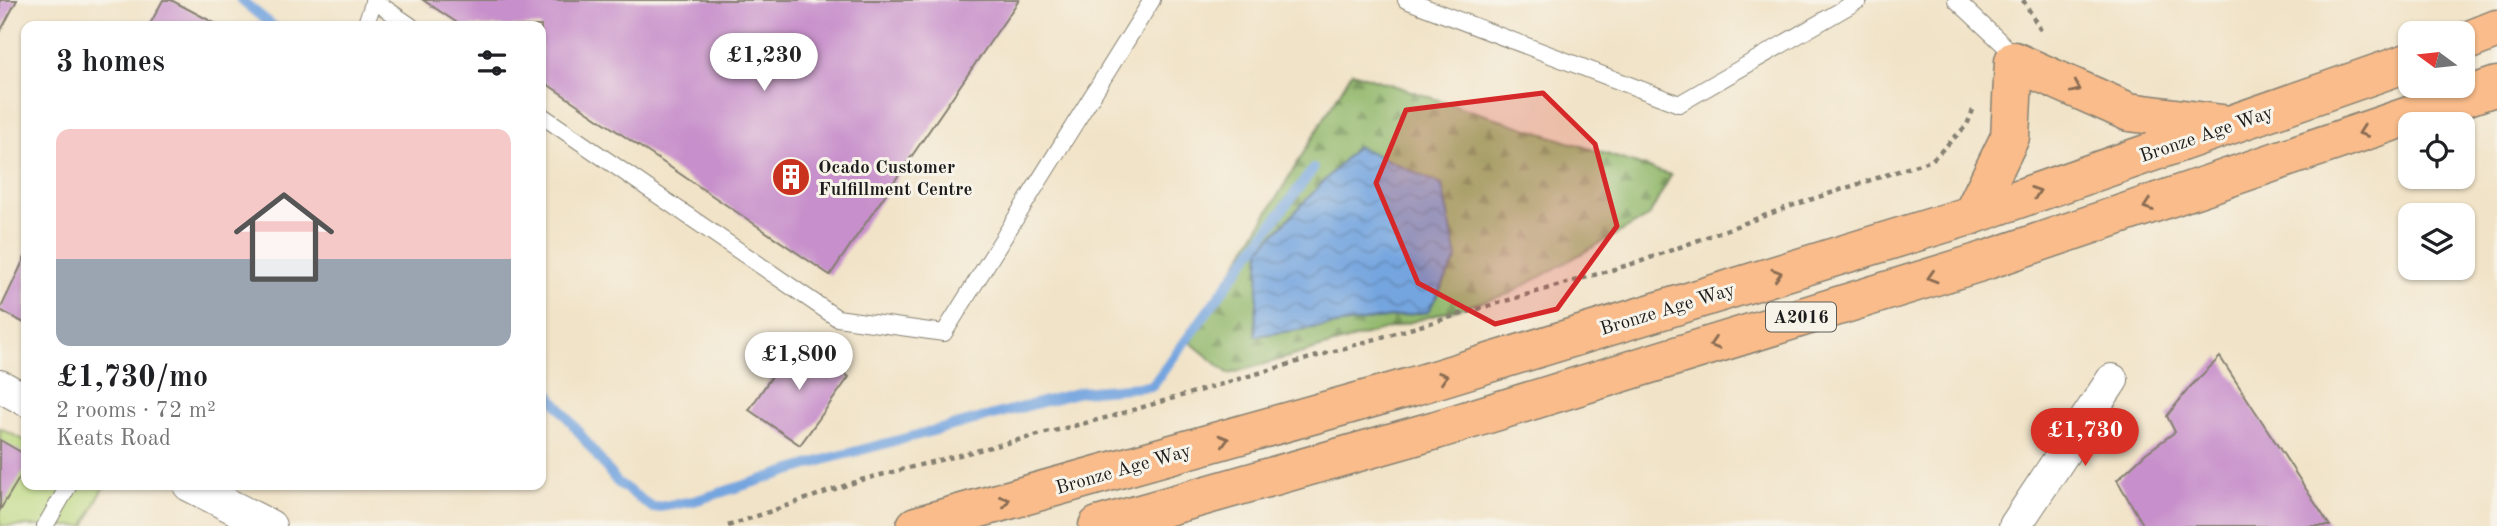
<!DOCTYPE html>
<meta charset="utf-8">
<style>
body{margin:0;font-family:"Old Standard TT",serif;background:#f2f2f2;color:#202124;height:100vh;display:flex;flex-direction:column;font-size:26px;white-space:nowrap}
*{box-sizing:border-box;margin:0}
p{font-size:23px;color:#757577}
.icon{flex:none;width:38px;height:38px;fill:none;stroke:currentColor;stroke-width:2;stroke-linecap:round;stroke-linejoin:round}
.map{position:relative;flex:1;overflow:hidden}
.side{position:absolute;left:21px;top:21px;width:525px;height:469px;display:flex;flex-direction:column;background:#fff;border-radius:14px;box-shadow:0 2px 5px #0004}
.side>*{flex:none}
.needle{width:46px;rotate:285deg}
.fabs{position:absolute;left:2398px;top:21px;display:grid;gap:14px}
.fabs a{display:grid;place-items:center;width:77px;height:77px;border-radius:14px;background:#fff;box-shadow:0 2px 5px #0004;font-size:35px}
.price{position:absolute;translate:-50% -60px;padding:0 16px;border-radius:24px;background:#fff;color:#222;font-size:23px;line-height:46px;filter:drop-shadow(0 2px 4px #0008)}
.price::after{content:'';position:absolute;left:50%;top:42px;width:21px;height:16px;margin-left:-10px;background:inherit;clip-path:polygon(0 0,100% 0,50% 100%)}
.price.selected{background:#d93025;color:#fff}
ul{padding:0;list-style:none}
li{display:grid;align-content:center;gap:14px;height:371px;padding:0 35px}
li span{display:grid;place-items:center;height:217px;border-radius:14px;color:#555}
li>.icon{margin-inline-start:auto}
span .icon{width:126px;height:126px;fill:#fffc;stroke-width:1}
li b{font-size:30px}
h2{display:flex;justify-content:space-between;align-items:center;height:84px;padding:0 35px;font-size:30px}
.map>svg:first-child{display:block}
</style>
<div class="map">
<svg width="2497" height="526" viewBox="0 0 2497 526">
<defs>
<pattern id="forest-firs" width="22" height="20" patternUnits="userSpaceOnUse" patternTransform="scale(1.75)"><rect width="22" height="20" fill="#92b86c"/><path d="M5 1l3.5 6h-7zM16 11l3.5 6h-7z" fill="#769558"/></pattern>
<pattern id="water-waves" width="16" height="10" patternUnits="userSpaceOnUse" patternTransform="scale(1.75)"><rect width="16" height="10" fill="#75a5df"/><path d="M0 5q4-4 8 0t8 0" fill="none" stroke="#5f86b4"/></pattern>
</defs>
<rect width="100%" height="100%" fill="#f7f3e8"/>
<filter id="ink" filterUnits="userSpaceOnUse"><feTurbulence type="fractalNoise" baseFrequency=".0143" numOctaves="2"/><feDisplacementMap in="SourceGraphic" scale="14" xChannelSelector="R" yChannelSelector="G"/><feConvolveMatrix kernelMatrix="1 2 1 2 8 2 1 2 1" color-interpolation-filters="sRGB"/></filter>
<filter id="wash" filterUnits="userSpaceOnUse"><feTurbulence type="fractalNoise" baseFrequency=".00686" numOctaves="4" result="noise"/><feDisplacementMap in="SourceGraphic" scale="28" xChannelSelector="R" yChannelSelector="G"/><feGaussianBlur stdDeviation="1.57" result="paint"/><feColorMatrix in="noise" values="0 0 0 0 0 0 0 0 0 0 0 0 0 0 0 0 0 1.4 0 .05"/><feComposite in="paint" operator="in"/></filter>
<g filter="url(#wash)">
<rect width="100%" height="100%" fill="#f1e3c7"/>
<path fill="#b9d77d" stroke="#6a7a4c" stroke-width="2" d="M 0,428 L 26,441 L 26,485 L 104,485 L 85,526 L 0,526 Z"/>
<path fill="url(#forest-firs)" stroke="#576a44" stroke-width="2" d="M 1352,72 L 1671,175 L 1649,216 L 1509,294 L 1229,374 L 1190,342 Z"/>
<path fill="url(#water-waves)" stroke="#48607e" stroke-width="2" d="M 1357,146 L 1442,185 L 1457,258 L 1428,312 L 1255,336 L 1260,249 Z"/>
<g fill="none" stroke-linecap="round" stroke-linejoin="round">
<g stroke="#75a5df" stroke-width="10">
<path d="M 241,0 L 273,26"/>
<path d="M 541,383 L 617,482 L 653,508 L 694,501 L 827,459 L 1080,392 L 1152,386 L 1313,169"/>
</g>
</g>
<g id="blocks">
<g fill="#c78fcb">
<path d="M 0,0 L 17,0 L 0,32 Z"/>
<path d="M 163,0 L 171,0 L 220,26 L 149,26 Z"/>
<path d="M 423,0 L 1019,0 L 830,275 L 541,80 L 541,26 L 462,26 Z"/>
<path d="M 26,255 L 26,324 L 0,310 Z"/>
<path d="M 797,339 L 849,377 L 800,445 L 749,410 Z"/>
<path d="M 2220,357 L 2330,526 L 2144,526 L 2117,480 L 2146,453 L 2175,432 L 2167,416 L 2190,387 Z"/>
<path d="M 0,440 L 26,455 L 26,467 L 0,510 Z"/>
</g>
</g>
</g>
<g filter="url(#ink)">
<use href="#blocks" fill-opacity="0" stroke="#868072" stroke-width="2"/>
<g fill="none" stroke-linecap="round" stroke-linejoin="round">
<defs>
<g id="service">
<path d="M 373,0 L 411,26"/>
<path d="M 1406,0 L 1679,104 L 1859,0"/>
<path d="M 1956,0 L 2004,45 L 2014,61"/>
<path d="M 365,26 L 374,1"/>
<path d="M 541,115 L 837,318 L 944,333 L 1152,0"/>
<path d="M 45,526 L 69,485"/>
</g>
<g id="minor">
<path d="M 0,386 L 26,400"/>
<path d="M 189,485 L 270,526"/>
<path d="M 2015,526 L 2112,380"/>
</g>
<g id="primary">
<path d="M 2462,43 L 2497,29"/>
<path d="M 1972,215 L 2010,137 L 2014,61 L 2129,112 L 2222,124"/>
<path d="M 916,526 L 1411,387 L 1972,215 L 2410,62"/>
<path d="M 1098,526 L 1436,430 L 1984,261 L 2497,86"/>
</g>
</defs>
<use href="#service" stroke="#868072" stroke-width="18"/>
<use href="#minor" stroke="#868072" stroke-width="34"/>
<use href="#primary" stroke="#868072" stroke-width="41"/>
<g stroke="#868072" stroke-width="4.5" stroke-dasharray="5 5" stroke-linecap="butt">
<path d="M 2023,0 L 2042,32"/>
<path d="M 728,526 L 861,480 L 1109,417 L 1642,261 L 1788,207 L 1932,160 L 1967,125 L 1973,110"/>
</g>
<use href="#service" stroke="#fff" stroke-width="16"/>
<use href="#minor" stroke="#fff" stroke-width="32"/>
<use href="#primary" stroke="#f9bc8a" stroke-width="38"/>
</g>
<defs><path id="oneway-chevron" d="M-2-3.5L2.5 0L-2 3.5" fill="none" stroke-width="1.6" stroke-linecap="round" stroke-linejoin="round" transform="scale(1.75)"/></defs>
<g stroke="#8a6c53">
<use href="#oneway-chevron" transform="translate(2076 88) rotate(24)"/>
<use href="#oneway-chevron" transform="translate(2363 132) rotate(161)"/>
<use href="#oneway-chevron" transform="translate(2036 192) rotate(-19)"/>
<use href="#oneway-chevron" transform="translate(2148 206) rotate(161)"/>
<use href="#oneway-chevron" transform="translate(1777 274) rotate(-17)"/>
<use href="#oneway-chevron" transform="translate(1932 277) rotate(163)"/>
<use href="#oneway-chevron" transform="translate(1714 344) rotate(163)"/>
<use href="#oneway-chevron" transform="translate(1443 377) rotate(-17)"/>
<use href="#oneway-chevron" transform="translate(1224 440) rotate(-16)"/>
<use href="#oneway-chevron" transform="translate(1005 501) rotate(-16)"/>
</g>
</g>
<path fill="#d62828" fill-opacity="0.2" stroke="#d62828" stroke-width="5" stroke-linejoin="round" d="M 1543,93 L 1595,144 L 1617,226 L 1557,309 L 1495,324 L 1418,283 L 1376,183 L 1406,110 Z"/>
<defs>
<symbol id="building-disc" viewBox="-11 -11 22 22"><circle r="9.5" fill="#c8321e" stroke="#f7f3e8"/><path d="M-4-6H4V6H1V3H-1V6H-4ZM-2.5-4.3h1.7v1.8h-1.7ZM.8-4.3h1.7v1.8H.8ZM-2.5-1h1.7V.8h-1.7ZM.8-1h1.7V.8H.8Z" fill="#fff"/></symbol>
</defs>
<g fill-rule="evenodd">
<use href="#building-disc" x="769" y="155" width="44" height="44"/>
</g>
<g text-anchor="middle" stroke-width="6" stroke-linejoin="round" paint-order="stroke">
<rect fill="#f7f3e8" stroke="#5e5c59" stroke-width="2" x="1766" y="302.5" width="70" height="29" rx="5"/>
<g font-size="18" font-weight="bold" fill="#1c1c1c">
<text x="1801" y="323">A2016</text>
</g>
<g font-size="19" fill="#1c1c1c" stroke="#f7f3e8">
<text transform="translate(2206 133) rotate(-19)" y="7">Bronze Age Way</text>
<text transform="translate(1667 308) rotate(-17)" y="7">Bronze Age Way</text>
<text transform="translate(1123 468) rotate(-16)" y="7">Bronze Age Way</text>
</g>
<g font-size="19" font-weight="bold" fill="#1c1c1c" stroke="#f7f3e8" text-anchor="start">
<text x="818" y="173">Ocado Customer<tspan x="818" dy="22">Fulfillment Centre</tspan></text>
</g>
</g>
</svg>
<div class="fabs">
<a><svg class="needle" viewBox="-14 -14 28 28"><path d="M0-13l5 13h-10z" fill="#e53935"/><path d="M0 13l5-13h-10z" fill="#757577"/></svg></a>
<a><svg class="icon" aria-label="locate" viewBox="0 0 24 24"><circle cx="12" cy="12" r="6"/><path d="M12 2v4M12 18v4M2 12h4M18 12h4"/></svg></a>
<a><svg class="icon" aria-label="layers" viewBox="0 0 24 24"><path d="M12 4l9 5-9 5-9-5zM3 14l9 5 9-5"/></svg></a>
</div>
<b class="price" style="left:764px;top:93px">£1,230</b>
<b class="price" style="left:799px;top:392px">£1,800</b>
<b class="price selected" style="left:2085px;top:468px">£1,730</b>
<section class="side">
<h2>3 homes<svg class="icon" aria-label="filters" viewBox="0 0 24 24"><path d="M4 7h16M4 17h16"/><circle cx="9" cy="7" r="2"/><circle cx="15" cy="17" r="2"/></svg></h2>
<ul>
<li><span style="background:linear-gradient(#f6c9c9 60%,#9aa5b1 0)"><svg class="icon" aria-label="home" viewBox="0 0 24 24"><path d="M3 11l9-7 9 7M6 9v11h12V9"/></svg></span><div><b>£1,730/mo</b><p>2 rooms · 72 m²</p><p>Keats Road</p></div></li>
</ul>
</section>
</div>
